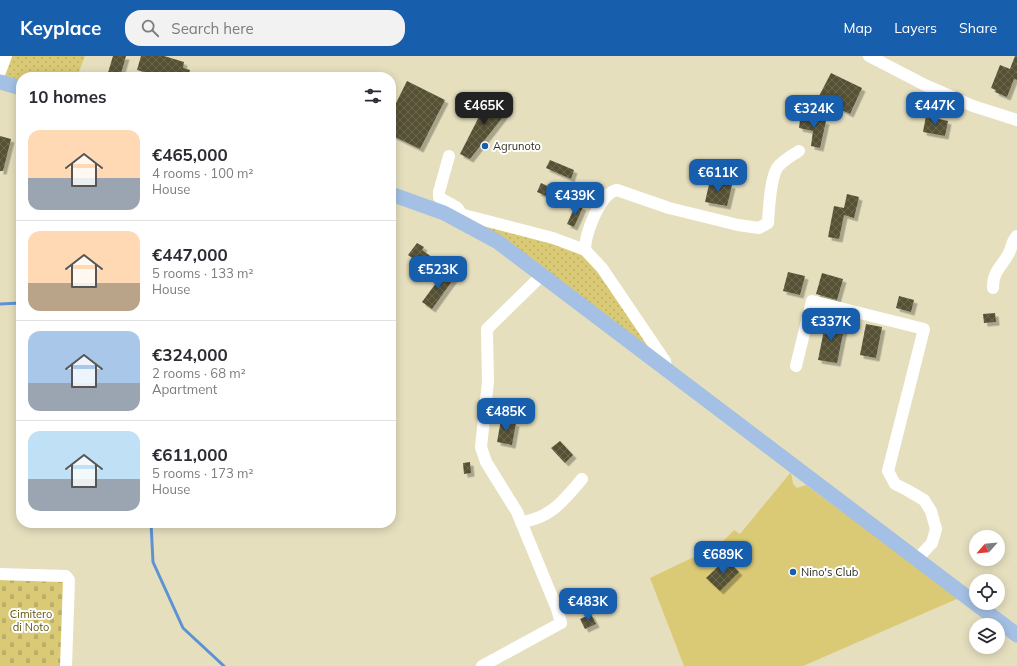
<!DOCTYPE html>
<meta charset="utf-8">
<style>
body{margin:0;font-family:Mulish,sans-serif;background:#f2f2f3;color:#2b2b33;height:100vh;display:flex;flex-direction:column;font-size:15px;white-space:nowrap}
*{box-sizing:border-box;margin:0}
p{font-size:13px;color:#7c7c81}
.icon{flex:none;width:22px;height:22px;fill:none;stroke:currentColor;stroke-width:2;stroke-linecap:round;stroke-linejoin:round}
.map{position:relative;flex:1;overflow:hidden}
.sheet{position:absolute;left:16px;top:16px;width:380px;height:456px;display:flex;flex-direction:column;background:#fff;border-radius:16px;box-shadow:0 2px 10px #0003}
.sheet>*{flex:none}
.needle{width:26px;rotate:243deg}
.fabs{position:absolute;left:969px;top:474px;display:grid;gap:8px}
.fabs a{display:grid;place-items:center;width:36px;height:36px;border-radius:50%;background:#fff;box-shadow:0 2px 10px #0003;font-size:20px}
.price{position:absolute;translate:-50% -34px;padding:0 9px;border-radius:8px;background:#175ead;color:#fff;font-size:13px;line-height:26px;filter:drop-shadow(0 1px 2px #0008)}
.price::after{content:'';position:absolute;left:50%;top:24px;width:12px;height:9px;margin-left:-6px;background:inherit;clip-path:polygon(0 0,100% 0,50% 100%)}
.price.on{background:#222;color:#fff}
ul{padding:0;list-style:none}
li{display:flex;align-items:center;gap:12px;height:100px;padding:0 12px}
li+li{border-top:1px solid #e1e1e2}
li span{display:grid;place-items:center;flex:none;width:112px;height:80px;border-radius:12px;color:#555}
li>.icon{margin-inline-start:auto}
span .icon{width:48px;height:48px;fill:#fffc;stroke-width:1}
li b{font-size:17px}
h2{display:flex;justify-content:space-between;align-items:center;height:48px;padding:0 12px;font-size:17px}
header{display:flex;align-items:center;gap:24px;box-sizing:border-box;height:56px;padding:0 20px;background:#175ead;color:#fff}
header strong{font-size:19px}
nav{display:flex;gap:22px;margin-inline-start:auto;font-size:14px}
.search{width:280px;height:36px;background:#f2f2f3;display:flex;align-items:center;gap:10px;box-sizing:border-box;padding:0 14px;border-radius:16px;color:#7c7c81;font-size:15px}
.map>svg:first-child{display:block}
</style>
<header>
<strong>Keyplace</strong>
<div class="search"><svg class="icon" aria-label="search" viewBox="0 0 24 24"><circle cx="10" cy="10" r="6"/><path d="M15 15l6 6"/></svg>Search here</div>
<nav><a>Map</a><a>Layers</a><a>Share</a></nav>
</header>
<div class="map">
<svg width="1017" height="610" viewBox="0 0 1017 610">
<defs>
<pattern id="grass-dots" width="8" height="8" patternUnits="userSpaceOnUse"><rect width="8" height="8" fill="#daca76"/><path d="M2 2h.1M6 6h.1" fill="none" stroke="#bbae66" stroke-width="1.8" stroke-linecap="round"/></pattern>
<pattern id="cemetery-stones" width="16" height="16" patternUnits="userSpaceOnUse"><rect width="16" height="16" fill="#daca76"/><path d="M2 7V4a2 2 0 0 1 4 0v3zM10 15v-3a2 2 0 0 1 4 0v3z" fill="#bbae66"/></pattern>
<pattern id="building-cross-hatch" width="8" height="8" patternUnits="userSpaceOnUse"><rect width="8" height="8" fill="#565134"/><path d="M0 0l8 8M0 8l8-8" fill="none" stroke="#6b674f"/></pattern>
<filter id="shadow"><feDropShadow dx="3.5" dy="3.5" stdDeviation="0" flood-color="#0004"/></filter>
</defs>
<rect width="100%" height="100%" fill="#e5dfbe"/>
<g fill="url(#grass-dots)">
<path d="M 12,0 L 85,0 L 77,21 L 21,21 L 21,24 L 4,20 Z"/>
<path d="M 470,164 L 574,194 L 588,203 L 653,294 Z"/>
</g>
<path fill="url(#cemetery-stones)" d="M 0,524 L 64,526 L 61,610 L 0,610 Z"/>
<path fill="#daca76" d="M 791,416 L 793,428 L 797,432 L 806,429 L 959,542 L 803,610 L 684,610 L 650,522 L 694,501 L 700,509 L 734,474 L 740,478 Z"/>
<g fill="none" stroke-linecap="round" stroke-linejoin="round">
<g stroke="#5d92d4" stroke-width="3">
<path d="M 0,248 L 21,247"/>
<path d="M 151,467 L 153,506 L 183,572 L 224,610"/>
</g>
</g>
<g fill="url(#building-cross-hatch)" filter="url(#shadow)">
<path d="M 113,0 L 126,0 L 120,21 L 107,20 Z"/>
<path d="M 141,0 L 164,0 L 184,6 L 183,12 L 190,14 L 188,21 L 162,21 L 137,14 Z"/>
<path d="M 1015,0 L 1017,0 L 1017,24 L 1014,23 L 1007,41 L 995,36 L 996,34 L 991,32 L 1000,9 L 1010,13 Z"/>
<path d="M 831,17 L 862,32 L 850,58 L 818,42 Z"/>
<path d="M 407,25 L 445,44 L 420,93 L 391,79 L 391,57 Z"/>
<path d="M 489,41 L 508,51 L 502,62 L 470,103 L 460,98 Z"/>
<path d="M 807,56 L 815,58 L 814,63 L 826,65 L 820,92 L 811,90 L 813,75 L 799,72 L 800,64 L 805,65 Z"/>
<path d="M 926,60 L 948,65 L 945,80 L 923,76 Z"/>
<path d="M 0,80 L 11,83 L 3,115 L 0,115 Z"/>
<path d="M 550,104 L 574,114 L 571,123 L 546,112 Z"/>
<path d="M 710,124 L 732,129 L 727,150 L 705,146 Z"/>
<path d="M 541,127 L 565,138 L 562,147 L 537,136 Z"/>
<path d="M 847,138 L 859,141 L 854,162 L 844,159 L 839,183 L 828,181 L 834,150 L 844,152 Z"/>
<path d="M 576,148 L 583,151 L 574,171 L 567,168 Z"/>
<path d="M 417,187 L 424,191 L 422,194 L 447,212 L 441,220 L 416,203 L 415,204 L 408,199 Z"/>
<path d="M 445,215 L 455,221 L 432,253 L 422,246 Z"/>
<path d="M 788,216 L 805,220 L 800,239 L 783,235 Z"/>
<path d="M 822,217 L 843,223 L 837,244 L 816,238 Z"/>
<path d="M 899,240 L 914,244 L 911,256 L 896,252 Z"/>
<path d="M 995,257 L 996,266 L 984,267 L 983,258 Z"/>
<path d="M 826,264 L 845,268 L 837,307 L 818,304 Z"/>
<path d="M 866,268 L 882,271 L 876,302 L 860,299 Z"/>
<path d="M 501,364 L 516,367 L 512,389 L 497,386 Z"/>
<path d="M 560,385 L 573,399 L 565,407 L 551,392 Z"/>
<path d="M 470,406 L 471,417 L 464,418 L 463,407 Z"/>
<path d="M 726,503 L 739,516 L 720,535 L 706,522 Z"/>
<path d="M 591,558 L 596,568 L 585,573 L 580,563 Z"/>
</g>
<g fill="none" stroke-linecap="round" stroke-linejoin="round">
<g stroke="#fff" stroke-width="12">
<path d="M 869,0 L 925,29 L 973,50 L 1017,64"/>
<path d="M 0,16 L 6,0"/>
<path d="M 449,100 L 439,136 L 439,141 C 445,147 460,149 460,158"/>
<path d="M 454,162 L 460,158 L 553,182 L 585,194 L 602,212 L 665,305 L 666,313"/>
<path d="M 585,194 C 585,178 600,137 617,134 L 669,152 L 738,169 L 759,172 L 768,167 C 769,153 770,124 777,112 C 783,104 791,100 799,95"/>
<path d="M 993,232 C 993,214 1001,212 1009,197 C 1012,191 1012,184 1017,180"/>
<path d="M 796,310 L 812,245 L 924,273 L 888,415 L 895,428 L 907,434 L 924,444 L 931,455 L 936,473 L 932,487 L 917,503"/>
<path d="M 521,466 C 551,462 563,445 582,423"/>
<path d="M 0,518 L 66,520 L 69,524 L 66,610"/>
<path d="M 482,610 L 561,567 L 557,553 L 517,456 L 486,406 L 481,391 L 488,326 L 487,273 L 542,219"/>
</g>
<g stroke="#a4c0e4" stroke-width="15">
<path d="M 0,26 L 21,32"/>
<path d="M 391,138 L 444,157 L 498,186 L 1017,579"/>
</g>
</g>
<g fill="#175ead" stroke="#fff" stroke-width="1.5">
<circle cx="485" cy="90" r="4"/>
<circle cx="793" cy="516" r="4"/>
</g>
<g text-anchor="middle" stroke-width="4" stroke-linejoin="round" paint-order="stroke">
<g font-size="11" fill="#302e21" stroke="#fff" text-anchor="start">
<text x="493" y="94">Agrunoto</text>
<text x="801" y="520">Nino's Club</text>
</g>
<g font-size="11" fill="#635610" stroke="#fff">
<text x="31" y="562">Cimitero<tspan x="31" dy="13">di Noto</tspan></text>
</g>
</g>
</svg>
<div class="fabs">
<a><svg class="needle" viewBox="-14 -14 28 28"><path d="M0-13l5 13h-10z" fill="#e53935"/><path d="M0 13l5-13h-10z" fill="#7c7c81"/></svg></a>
<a><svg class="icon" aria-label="locate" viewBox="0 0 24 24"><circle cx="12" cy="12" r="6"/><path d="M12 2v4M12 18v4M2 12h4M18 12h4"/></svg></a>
<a><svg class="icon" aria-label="layers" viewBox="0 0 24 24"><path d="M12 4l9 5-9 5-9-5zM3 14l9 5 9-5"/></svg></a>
</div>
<b class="price on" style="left:484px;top:70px">€465K</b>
<b class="price" style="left:935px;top:70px">€447K</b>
<b class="price" style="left:814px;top:73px">€324K</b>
<b class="price" style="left:718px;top:137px">€611K</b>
<b class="price" style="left:575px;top:160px">€439K</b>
<b class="price" style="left:438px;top:234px">€523K</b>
<b class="price" style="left:831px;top:286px">€337K</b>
<b class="price" style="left:506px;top:376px">€485K</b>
<b class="price" style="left:723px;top:519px">€689K</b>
<b class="price" style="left:588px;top:566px">€483K</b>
<section class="sheet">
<h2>10 homes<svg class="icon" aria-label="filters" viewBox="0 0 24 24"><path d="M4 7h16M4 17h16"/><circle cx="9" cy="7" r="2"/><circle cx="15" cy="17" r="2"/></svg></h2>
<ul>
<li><span style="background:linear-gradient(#ffd9b3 60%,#9aa5b1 0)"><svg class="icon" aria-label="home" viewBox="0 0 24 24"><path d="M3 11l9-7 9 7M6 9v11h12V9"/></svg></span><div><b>€465,000</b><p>4 rooms · 100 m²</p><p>House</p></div></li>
<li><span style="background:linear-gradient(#ffd9b3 65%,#b9a48a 0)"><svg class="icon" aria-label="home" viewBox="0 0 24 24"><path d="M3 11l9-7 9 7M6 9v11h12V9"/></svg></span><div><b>€447,000</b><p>5 rooms · 133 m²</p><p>House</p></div></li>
<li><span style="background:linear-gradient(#a9c7e8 65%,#9aa5b1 0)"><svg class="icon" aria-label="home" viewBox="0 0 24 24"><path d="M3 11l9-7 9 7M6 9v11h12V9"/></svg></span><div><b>€324,000</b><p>2 rooms · 68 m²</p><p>Apartment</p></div></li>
<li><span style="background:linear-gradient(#bfe0f5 60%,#9aa5b1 0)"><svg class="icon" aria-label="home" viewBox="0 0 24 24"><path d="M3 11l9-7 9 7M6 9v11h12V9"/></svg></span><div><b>€611,000</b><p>5 rooms · 173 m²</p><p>House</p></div></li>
</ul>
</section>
</div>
